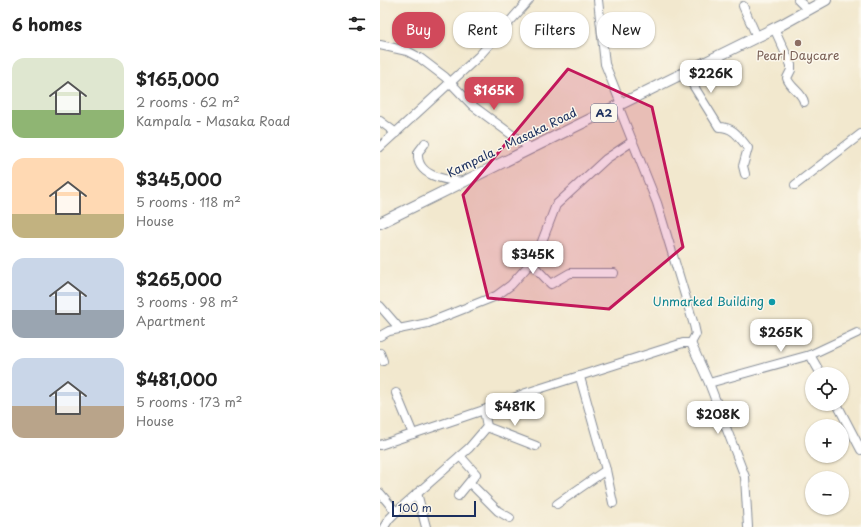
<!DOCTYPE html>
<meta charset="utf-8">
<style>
body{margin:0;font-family:"Playpen Sans",sans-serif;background:#f6f6f6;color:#222;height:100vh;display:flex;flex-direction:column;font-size:15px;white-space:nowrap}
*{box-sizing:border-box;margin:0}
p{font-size:13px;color:#767676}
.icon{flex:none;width:22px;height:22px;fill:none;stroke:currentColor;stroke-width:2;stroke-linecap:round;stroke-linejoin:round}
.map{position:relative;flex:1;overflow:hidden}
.panel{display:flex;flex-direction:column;background:#fff;width:380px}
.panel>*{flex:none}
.hud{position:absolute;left:12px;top:12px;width:380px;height:36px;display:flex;gap:8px}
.controls{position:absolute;left:425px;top:367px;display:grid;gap:8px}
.controls a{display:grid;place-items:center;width:44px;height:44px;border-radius:50%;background:#fff;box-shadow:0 1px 3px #0004;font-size:20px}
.scale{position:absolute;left:12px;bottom:10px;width:84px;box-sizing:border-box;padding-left:4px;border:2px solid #1b2f5e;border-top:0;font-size:11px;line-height:14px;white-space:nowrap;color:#1b2f5e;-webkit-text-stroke:3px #fbf7ec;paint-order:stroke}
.price{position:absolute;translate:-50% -34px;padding:0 9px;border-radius:8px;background:#fff;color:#222;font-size:13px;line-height:26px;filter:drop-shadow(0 1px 2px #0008)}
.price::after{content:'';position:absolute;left:50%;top:24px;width:12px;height:9px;margin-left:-6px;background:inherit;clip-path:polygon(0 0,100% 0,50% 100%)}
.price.selected{background:#d1495b;color:#fff}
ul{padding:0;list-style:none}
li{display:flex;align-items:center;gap:12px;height:100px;padding:0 12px}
li span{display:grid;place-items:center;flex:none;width:112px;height:80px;border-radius:12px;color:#555}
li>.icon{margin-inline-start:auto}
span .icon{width:48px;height:48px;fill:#fffc;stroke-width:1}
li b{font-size:17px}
h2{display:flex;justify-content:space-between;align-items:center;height:48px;padding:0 12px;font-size:17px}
.chip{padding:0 14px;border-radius:16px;background:#fff;box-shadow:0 1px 3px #0004;font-size:14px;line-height:36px}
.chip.selected{background:#d1495b;color:#fff}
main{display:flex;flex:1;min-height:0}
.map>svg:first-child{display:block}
</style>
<main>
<section class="panel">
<h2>6 homes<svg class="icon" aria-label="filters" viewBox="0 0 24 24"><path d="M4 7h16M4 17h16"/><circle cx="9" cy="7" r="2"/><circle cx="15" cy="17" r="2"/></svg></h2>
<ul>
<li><span style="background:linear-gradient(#dfe7d0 65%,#8fb573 0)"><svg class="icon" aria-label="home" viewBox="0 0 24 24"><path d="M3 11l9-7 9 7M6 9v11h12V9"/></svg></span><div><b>$165,000</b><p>2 rooms · 62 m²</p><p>Kampala - Masaka Road</p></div></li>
<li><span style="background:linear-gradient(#ffd9b3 70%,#c2b280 0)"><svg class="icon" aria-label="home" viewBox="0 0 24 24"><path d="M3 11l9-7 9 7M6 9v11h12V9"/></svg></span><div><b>$345,000</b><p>5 rooms · 118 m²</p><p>House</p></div></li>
<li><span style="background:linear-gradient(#c9d6e8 65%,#9aa5b1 0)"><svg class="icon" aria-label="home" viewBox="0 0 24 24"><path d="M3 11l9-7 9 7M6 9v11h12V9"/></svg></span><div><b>$265,000</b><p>3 rooms · 98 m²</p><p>Apartment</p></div></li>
<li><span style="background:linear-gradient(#c9d6e8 60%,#b9a48a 0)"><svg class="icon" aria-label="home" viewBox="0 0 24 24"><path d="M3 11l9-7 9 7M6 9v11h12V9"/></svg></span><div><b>$481,000</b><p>5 rooms · 173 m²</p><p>House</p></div></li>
</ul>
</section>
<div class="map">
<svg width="481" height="527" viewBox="0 0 481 527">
<rect width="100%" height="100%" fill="#fbf7ec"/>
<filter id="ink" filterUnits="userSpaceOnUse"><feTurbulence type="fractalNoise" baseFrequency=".025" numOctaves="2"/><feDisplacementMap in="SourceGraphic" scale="8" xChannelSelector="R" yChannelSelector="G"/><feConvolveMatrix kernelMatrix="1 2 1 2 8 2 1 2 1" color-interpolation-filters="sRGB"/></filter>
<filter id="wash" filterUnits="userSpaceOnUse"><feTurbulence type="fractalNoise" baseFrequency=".012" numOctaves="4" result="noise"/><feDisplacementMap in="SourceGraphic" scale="16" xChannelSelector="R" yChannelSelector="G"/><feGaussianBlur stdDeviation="0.9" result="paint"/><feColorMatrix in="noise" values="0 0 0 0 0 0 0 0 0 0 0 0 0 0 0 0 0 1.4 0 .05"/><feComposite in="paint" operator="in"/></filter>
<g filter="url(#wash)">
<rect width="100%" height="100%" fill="#f2e8ce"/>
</g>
<g filter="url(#ink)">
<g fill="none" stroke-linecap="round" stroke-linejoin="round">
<defs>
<g id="minor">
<path d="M 218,0 L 225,64 L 241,104"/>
<path d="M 418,0 L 428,10"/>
<path d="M 363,6 L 377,37"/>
<path d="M 394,28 L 411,65 L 411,70 L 407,78 C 410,88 422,92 424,102"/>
<path d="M 0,45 L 27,51 L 40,58 L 65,77 L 93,106 L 150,148"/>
<path d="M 305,72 L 339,127 C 354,127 359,137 368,148 L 363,166 L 365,174"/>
<path d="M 0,121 L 16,133"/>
<path d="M 45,143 C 43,147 39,150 38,153 C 36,177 67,180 83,182"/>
<path d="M 0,147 L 99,56 L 149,0"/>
<path d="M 415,185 L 481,134"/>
<path d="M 151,263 L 171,284 L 190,273 L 234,273"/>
<path d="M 0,306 L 20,329"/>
<path d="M 0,336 L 9,331 L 48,323 L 116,296 L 131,285 L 156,257 L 176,205 L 226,159 L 253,141"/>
<path d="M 311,343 L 329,383 L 365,477 L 368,527"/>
<path d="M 0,353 L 3,361"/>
<path d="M 430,355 L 441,374"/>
<path d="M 200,377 L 226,470 L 233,503"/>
<path d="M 329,383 L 430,355 L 477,333"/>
<path d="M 16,393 L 33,434"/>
<path d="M 457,404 L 481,450"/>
<path d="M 104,410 L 107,427"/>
<path d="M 107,427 L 156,446"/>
<path d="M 0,445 L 104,410 L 146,393 L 303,343 L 311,343 L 316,334 L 314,325 L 277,203 L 238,105"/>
<path d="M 90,483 L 118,511 L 130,518"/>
<path d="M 0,493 L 16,512"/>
<path d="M 37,493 L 46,527"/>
<path d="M 78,496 L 96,474 L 80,456"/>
<path d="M 177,504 L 226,470"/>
<path d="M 4,527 L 9,519 L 16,512 L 89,448 L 107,427"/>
</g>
<path id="major" d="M 0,223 L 401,25 L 446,0"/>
</defs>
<use href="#minor" stroke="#868c96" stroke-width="10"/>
<use href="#major" stroke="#868c96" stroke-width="12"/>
<use href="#minor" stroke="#fff" stroke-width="8"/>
<use href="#major" stroke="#fff" stroke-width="10"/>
</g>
</g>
<path fill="#c2185b" fill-opacity="0.2" stroke="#c2185b" stroke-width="3" stroke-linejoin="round" d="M 188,69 L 272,107 L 303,247 L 229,309 L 108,298 L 83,195 Z"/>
<circle fill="#8d6e63" stroke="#fbf7ec" stroke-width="1.5" cx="418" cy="43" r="4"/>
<circle fill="#0f9aa8" stroke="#fbf7ec" stroke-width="1.5" cx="392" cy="302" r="4"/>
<g text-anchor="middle" stroke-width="3" stroke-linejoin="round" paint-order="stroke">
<rect fill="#fbf7ec" stroke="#5e6b89" stroke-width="1" x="211" y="104" width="26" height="18" rx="3"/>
<g font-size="11" font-weight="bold" fill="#1b2f5e">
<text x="224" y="117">A2</text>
</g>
<g font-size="12" fill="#785e54" stroke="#fbf7ec">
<text x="418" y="60">Pearl Daycare</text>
</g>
<g font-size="12" fill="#1b2f5e" stroke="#fbf7ec">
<text transform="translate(132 143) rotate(-26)" y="4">Kampala - Masaka Road</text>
</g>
<g font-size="12" fill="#0d838f" stroke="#fbf7ec" text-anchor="end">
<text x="384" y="306">Unmarked Building</text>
</g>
</g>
</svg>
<div class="controls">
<a><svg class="icon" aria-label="locate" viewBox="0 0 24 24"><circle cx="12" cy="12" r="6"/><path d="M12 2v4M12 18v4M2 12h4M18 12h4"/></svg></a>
<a>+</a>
<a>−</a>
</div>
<div class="scale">100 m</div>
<b class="price" style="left:331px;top:94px">$226K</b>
<b class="price selected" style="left:114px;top:111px">$165K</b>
<b class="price" style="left:153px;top:275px">$345K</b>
<b class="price" style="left:401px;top:353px">$265K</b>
<b class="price" style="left:135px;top:427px">$481K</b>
<b class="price" style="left:338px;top:435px">$208K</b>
<div class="hud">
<a class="chip selected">Buy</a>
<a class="chip">Rent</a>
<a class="chip">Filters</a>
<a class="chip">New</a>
</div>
</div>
</main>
